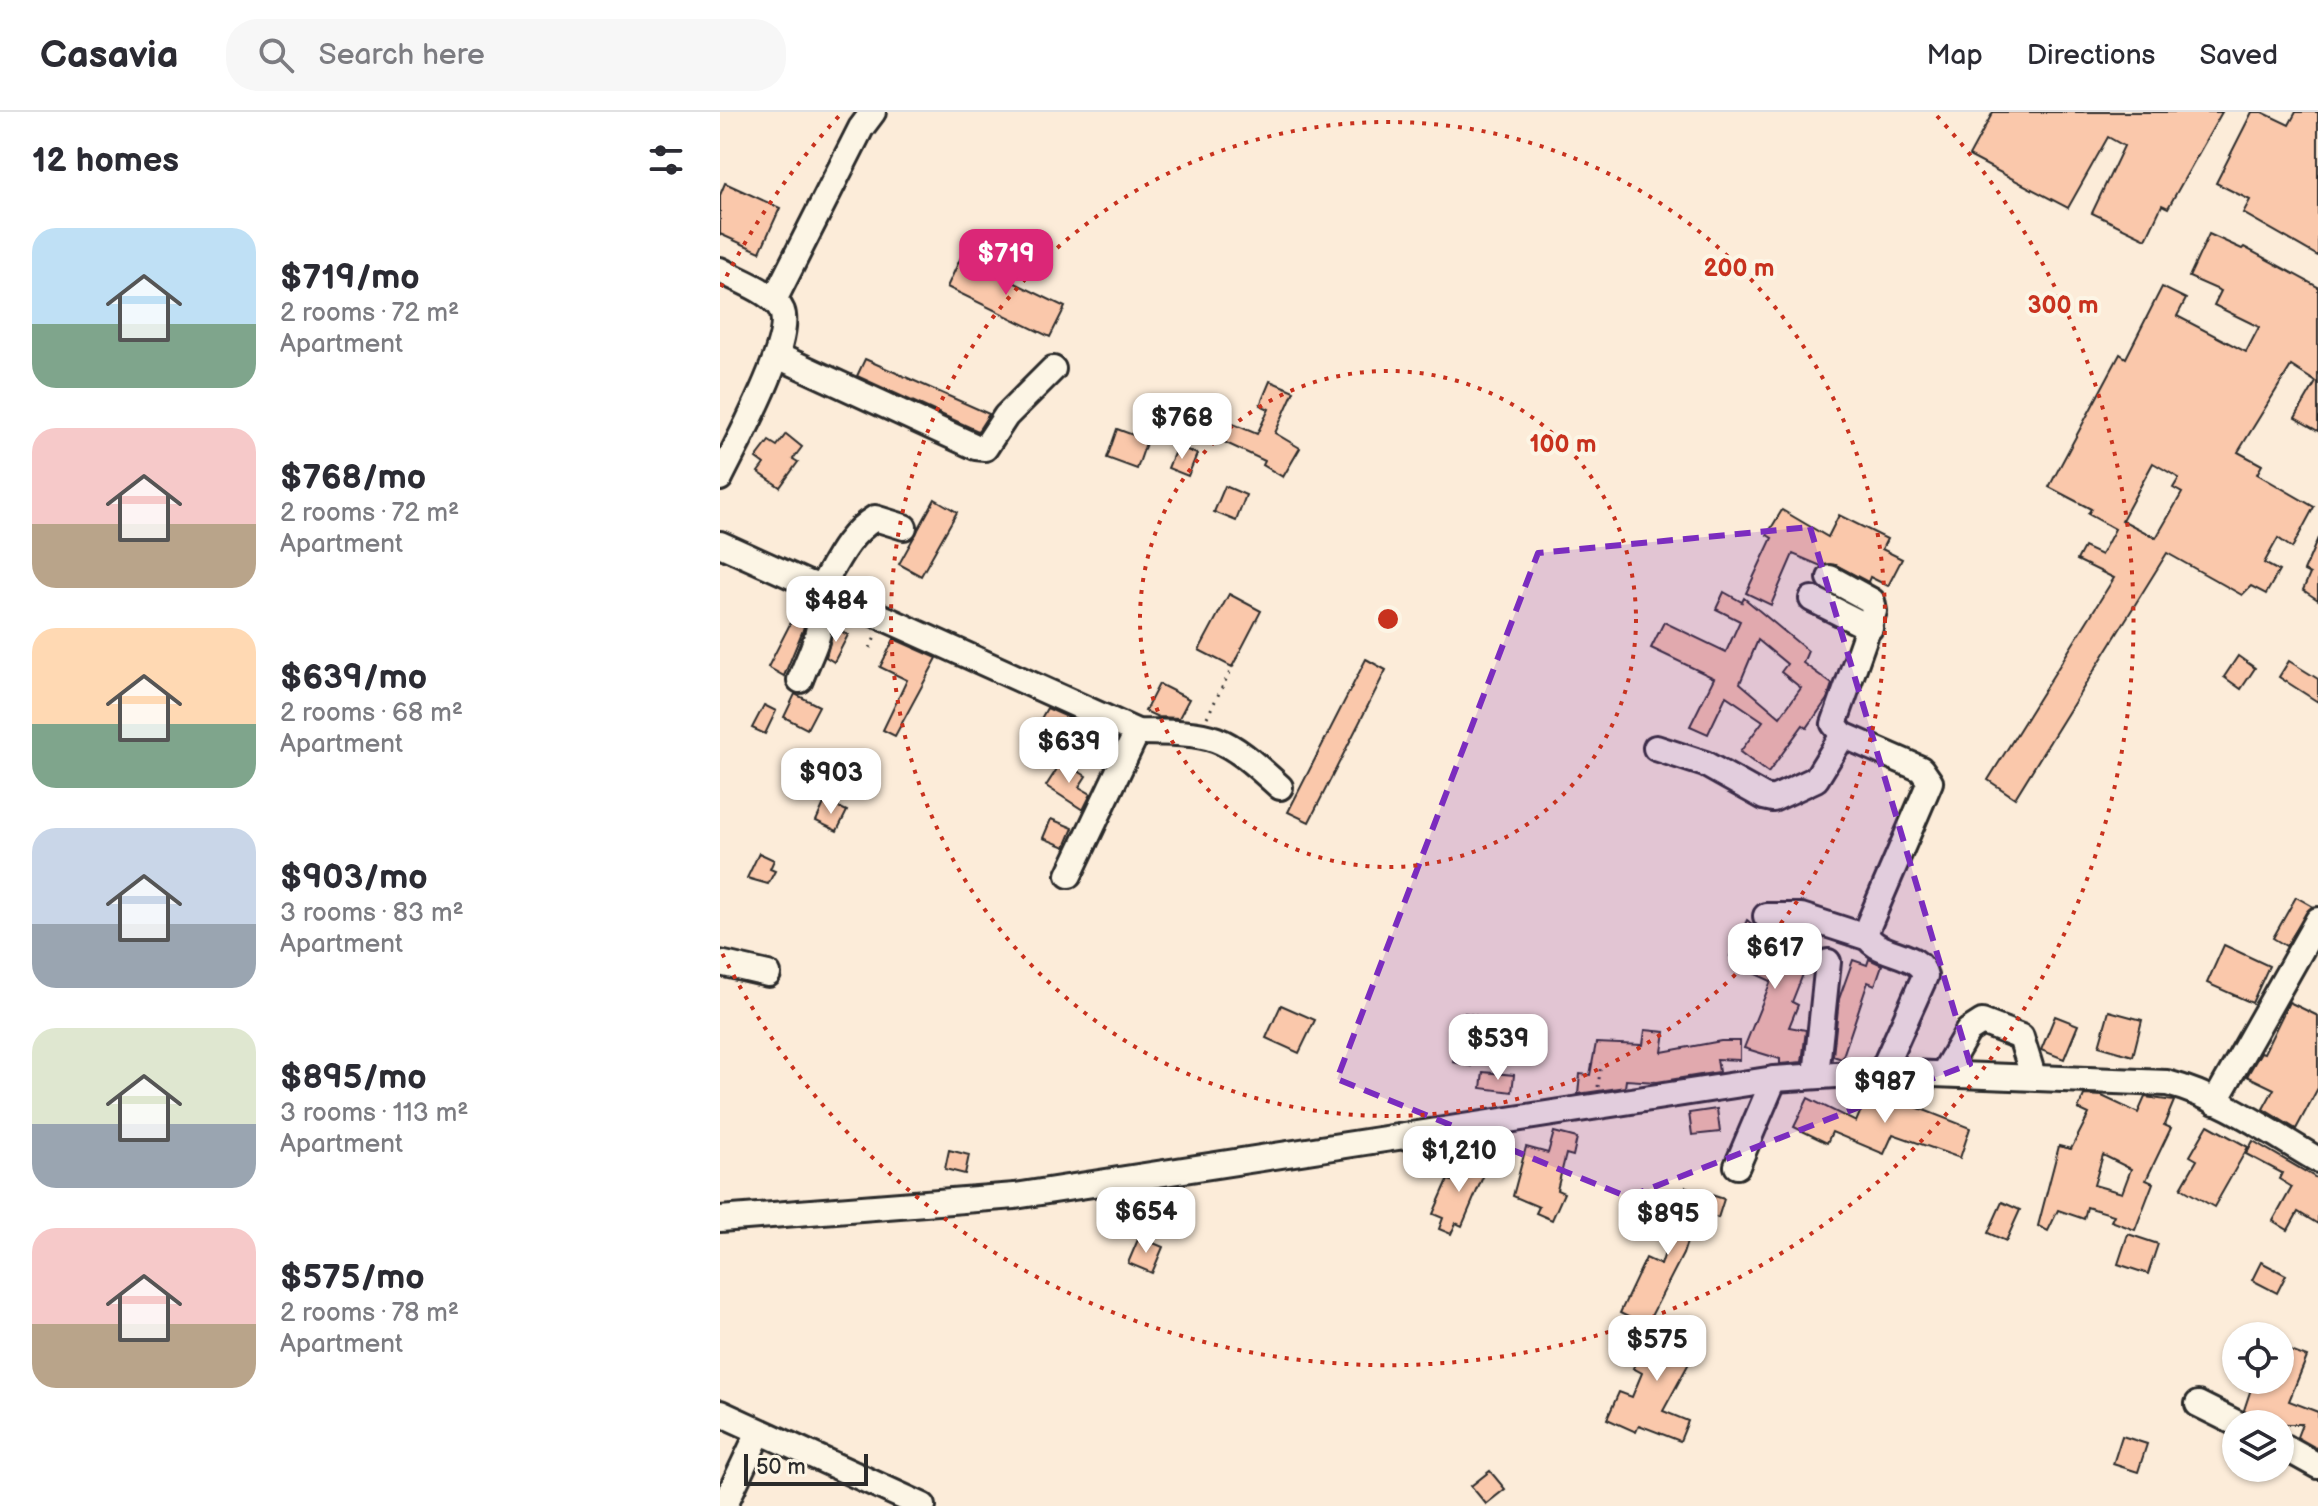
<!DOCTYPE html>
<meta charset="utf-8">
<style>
body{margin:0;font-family:"Balsamiq Sans",sans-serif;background:#f7f7f7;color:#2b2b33;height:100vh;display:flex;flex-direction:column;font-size:30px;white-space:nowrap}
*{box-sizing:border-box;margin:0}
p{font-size:26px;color:#7c7c81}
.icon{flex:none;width:44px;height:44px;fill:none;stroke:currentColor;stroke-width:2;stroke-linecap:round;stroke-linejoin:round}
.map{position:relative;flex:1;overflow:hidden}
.drawer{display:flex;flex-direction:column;background:#fff;width:720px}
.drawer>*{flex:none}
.controls{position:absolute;left:1502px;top:1210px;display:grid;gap:16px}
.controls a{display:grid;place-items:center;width:72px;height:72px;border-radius:50%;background:#fff;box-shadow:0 2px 6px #0004;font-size:40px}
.scale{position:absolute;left:24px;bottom:20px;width:124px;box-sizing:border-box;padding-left:8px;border:4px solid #2b2b2b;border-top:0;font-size:22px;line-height:28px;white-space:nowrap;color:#2b2b2b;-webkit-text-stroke:6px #fcf5e5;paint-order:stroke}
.price{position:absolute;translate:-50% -68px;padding:0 18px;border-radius:16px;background:#fff;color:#222;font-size:26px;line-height:52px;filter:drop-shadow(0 2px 4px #0008)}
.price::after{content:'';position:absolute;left:50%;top:48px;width:24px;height:18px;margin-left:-12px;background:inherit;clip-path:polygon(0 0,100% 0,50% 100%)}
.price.current{background:#db2777;color:#fff}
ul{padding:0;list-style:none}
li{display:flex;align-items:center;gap:24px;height:200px;padding:0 32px}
li span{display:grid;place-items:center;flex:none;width:224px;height:160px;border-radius:24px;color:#555}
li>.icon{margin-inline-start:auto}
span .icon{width:96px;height:96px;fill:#fffc;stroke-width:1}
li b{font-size:34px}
h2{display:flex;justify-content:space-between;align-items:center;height:96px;padding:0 32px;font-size:34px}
header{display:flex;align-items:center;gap:48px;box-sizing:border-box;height:112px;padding:0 40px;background:#fff;border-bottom:2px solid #e1e1e2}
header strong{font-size:38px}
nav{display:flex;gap:44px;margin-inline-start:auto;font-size:28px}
.search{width:560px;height:72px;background:#f7f7f7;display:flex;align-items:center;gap:20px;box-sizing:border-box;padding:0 28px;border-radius:32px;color:#7c7c81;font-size:30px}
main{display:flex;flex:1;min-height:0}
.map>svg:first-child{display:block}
</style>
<header>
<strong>Casavia</strong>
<div class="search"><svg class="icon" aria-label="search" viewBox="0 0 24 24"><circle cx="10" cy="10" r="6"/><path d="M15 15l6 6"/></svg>Search here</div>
<nav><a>Map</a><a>Directions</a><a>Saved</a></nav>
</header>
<main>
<section class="drawer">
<h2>12 homes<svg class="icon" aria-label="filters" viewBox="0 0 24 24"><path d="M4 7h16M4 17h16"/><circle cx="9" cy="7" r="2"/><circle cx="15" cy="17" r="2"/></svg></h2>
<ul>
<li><span style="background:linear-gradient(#bfe0f5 60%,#7fa58c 0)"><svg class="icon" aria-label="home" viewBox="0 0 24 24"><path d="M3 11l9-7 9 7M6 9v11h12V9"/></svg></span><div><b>$719/mo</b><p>2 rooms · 72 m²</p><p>Apartment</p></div></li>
<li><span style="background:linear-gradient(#f6c9c9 60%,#b9a48a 0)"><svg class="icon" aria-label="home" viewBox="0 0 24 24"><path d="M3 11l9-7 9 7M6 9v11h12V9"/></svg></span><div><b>$768/mo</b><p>2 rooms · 72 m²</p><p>Apartment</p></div></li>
<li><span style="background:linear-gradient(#ffd9b3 60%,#7fa58c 0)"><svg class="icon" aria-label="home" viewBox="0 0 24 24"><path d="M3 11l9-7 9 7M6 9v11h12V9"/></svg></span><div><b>$639/mo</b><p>2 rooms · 68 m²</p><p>Apartment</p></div></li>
<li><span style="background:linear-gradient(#c9d6e8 60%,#9aa5b1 0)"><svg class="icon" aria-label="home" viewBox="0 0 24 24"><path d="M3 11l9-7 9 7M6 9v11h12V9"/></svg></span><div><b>$903/mo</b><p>3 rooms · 83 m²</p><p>Apartment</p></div></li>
<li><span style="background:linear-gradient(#dfe7d0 60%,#9aa5b1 0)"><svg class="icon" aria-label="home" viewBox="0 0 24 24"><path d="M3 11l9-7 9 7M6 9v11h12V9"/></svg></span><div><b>$895/mo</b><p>3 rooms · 113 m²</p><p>Apartment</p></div></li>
<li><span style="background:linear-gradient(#f6c9c9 60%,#b9a48a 0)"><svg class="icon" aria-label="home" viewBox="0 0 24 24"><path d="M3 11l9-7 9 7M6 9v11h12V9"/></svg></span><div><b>$575/mo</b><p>2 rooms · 78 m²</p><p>Apartment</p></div></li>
</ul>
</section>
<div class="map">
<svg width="1598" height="1394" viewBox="0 0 1598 1394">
<rect width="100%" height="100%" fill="#fcecd9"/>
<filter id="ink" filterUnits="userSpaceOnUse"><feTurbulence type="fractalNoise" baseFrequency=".0125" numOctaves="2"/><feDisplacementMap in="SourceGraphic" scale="16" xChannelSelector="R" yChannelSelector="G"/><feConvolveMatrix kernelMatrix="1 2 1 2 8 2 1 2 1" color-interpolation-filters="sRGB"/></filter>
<g filter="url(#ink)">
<g fill="#fac8ab" stroke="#2b2b2b" stroke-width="2" fill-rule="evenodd">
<path d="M 1273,0 L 1502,0 L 1448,96 L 1442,93 L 1426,127 L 1372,101 L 1404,34 L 1388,25 L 1348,96 L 1249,44 Z"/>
<path d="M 1532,0 L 1542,0 L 1569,13 L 1576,0 L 1598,0 L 1598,144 L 1523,101 L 1530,88 L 1496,71 Z"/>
<path d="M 5,71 L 60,96 L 40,140 L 0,122 L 0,83 Z"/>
<path d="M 1489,122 L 1522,137 L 1524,135 L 1598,175 L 1598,319 L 1575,306 L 1596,270 L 1571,254 L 1518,340 L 1542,353 L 1537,362 L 1594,395 L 1572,436 L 1558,426 L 1544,451 L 1559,459 L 1546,482 L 1531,474 L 1522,483 L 1447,441 L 1295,686 L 1268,668 L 1394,466 L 1357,448 L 1364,435 L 1381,443 L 1395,417 L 1368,402 L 1371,397 L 1329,375 L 1400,242 L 1406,246 L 1442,175 L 1466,187 L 1457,204 L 1526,240 L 1539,215 L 1494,193 L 1501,179 L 1469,165 ZM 1433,351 L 1459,366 L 1453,376 L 1462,381 L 1436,426 L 1402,408 Z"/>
<path d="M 241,145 L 345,195 L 330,225 L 227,175 Z"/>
<path d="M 145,247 L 269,302 L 258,319 L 137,264 Z"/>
<path d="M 550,269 L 574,279 L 555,321 L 580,336 L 563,365 L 543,353 L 545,349 L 491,324 L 499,306 L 537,322 L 549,297 L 540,293 Z"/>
<path d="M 397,317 L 427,328 L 417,357 L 387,346 Z"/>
<path d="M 66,322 L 82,335 L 73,347 L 78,350 L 60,375 L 38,360 L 44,352 L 36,346 L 49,329 L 57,334 Z"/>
<path d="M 457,334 L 477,342 L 468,364 L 448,356 Z"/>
<path d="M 505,374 L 526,383 L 516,409 L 494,400 Z"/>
<path d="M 215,387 L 237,400 L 201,464 L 179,452 Z"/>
<path d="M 1062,398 L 1108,425 L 1119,403 L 1167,427 L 1162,437 L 1182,447 L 1168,474 L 1150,465 L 1148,470 L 1116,453 L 1101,454 L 1073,442 L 1051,493 L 1026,481 L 1052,426 L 1047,423 Z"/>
<path d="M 1598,426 L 1598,488 L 1583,478 L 1590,462 L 1584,459 Z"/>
<path d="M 1004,480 L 1022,490 L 1024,486 L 1088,539 L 1083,551 L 1112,572 L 1107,587 L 1087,616 L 1083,613 L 1048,661 L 1020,640 L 1043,609 L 1006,584 L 988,622 L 970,614 L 994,566 L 931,536 L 944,510 L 1006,540 L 1020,509 L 996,497 ZM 1038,528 L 1067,552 L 1061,560 L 1081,576 L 1060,605 L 1020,571 Z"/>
<path d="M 509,482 L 541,499 L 512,555 L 479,538 Z"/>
<path d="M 72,508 L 84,514 L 83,518 L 64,564 L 48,555 Z"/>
<path d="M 114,516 L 128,523 L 114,550 L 106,545 Z"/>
<path d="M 174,527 L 217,546 L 175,624 L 163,618 L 187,568 L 160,555 Z"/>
<path d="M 1518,544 L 1535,556 L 1521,577 L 1504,565 Z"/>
<path d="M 646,547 L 666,558 L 589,710 L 568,700 Z"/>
<path d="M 1569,549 L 1598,567 L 1598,590 L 1559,565 Z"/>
<path d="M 439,572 L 469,587 L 459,606 L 438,605 L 425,599 Z"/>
<path d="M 75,582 L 99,594 L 87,617 L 64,605 Z"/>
<path d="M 44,593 L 56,599 L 45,622 L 32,616 Z"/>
<path d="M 327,596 L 352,607 L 331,646 L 306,633 Z"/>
<path d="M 342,649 L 366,664 L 359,675 L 371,682 L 363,698 L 326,674 Z"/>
<path d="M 105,689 L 127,699 L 117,719 L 96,709 Z"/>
<path d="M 331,707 L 353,716 L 345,735 L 323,726 Z"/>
<path d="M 39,741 L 54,748 L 50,757 L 55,759 L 48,772 L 27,766 Z"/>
<path d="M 1576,785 L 1592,794 L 1566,834 L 1553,826 Z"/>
<path d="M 1027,808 L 1039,818 L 1071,831 L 1073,826 L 1095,832 L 1072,890 L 1078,893 L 1069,915 L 1086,918 L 1082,950 L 1060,952 L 1060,947 L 1024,936 L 1051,869 L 1027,858 L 1029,852 L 1010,844 Z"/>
<path d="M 1504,833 L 1549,854 L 1532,891 L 1487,871 Z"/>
<path d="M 1149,847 L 1162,853 L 1155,873 L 1148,870 L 1122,947 L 1113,944 L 1119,887 L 1133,848 L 1147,853 Z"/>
<path d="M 1569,890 L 1598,904 L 1598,976 L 1576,1017 L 1543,997 L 1554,977 L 1527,964 L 1541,940 L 1544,941 Z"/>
<path d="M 561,893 L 595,908 L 579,941 L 546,926 Z"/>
<path d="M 1389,899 L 1422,908 L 1413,944 L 1379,934 Z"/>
<path d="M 745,901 L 762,905 L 751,954 L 733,950 Z"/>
<path d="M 1335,904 L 1358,913 L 1344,947 L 1321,938 Z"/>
<path d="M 925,918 L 945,920 L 942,940 L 1001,929 L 1020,929 L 1020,948 L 997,947 L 999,960 L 937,970 L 906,968 L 905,975 L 858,982 L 860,962 L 870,963 L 876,931 L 923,933 Z"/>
<path d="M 763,960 L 794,963 L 792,980 L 761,976 Z"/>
<path d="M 1150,977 L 1250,1016 L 1240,1046 L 1173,1022 L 1164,1042 L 1112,1020 L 1107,1031 L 1074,1015 L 1088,986 L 1136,1010 Z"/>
<path d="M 1364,983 L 1382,984 L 1418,1001 L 1425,985 L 1454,989 L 1444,1013 L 1451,1016 L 1426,1068 L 1433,1071 L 1415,1118 L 1391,1109 L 1394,1103 L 1367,1095 L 1364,1107 L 1338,1098 L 1328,1119 L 1318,1114 L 1339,1034 L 1351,1037 L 1369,1002 L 1358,997 ZM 1383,1043 L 1411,1057 L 1402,1081 L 1374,1073 Z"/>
<path d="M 997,997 L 1000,1020 L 972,1023 L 969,1001 Z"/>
<path d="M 1488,1013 L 1528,1035 L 1494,1095 L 1461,1076 L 1477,1048 L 1470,1044 Z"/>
<path d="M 834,1020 L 857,1026 L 853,1044 L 846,1042 L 837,1078 L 844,1081 L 832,1108 L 816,1101 L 819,1095 L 793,1084 L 806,1035 L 828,1041 Z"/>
<path d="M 1533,1029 L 1598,1067 L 1598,1112 L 1578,1100 L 1568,1118 L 1553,1109 L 1572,1075 L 1559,1067 L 1562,1061 L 1526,1042 Z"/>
<path d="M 229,1038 L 249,1043 L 245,1062 L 225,1057 Z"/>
<path d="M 745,1042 L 762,1050 L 758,1057 L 765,1060 L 742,1114 L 736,1111 L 731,1122 L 719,1117 L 723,1106 L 713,1102 L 728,1068 L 732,1069 Z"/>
<path d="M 966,1075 L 1004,1087 L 998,1106 L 977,1099 L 963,1142 L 926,1214 L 900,1201 L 926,1146 L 941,1153 Z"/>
<path d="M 1282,1090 L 1300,1098 L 1286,1129 L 1268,1121 Z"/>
<path d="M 1408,1122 L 1438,1132 L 1428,1162 L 1398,1152 Z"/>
<path d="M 419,1125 L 443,1135 L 432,1161 L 408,1151 Z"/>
<path d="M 1541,1150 L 1566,1163 L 1557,1181 L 1532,1168 Z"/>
<path d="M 940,1207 L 981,1229 L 943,1299 L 968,1309 L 960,1329 L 919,1313 L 916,1320 L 887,1307 L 899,1280 L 912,1285 L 922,1261 L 913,1256 Z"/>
<path d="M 1560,1235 L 1587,1245 L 1569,1289 L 1598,1300 L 1598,1337 L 1577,1325 L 1582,1312 L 1533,1312 L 1524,1298 L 1534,1268 L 1560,1268 Z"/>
<path d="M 1402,1324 L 1427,1332 L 1418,1360 L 1393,1352 Z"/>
<path d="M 770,1359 L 785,1377 L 766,1392 L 751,1374 Z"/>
</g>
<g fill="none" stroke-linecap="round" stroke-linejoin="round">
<defs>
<g id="minor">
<path d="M 0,158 C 17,168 54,180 62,199 C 74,229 15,335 0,366"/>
<path d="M 54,188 L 141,16 L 153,0"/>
<path d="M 58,244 L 256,335 L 265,336 L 286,304 L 333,257"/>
<path d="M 0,432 L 417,620 C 496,621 501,621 560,675"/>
<path d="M 1110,466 L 1152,489 L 1154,499 L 1114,612 L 1123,623 L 1201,657 L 1210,670 L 1146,819 C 1150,845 1201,838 1205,864 L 1162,960"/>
<path d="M 101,476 C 116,450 128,422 155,406 L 184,415"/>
<path d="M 1092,487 L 1150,516"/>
<path d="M 80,568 C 97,524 107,519 91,472"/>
<path d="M 936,636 L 985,652 L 1044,685 L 1053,687 L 1096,667 L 1123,623"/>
<path d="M 349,763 L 417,620"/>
<path d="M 1046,804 L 1081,804 L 1146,825"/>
<path d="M 0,851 L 48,862"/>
<path d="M 1223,962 L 1248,919 L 1262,910 L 1301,925 L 1313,964"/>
<path d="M 1096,964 L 1108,850"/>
<path d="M 1495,990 L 1598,808"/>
<path d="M 1017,1054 L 1054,967"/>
<path d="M 0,1107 L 295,1084 L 1054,967 L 1162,960 L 1447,971 C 1501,985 1550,1020 1598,1048"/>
<path d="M 1478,1292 L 1518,1312"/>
<path d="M 0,1301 L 203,1394"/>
<path d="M 1560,1333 L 1598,1354"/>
<path d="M 4,1394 L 39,1320"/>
</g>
</defs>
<use href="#minor" stroke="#2b2b2b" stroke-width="30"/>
<g stroke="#2b2b2b" stroke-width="3" stroke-dasharray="2 6" stroke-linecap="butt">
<path d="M 150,536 L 156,523"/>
<path d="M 487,605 L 518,544"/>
<path d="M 878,975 L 881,951"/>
</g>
<use href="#minor" stroke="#fcf5e5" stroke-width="24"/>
</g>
</g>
<path fill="#7b2cbf" fill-opacity="0.2" stroke="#7b2cbf" stroke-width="6" stroke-dasharray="16 10" stroke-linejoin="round" d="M 1090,415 L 1250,952 L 908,1085 L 617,967 L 818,441 Z"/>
<g fill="none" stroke="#c8321e" stroke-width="4" stroke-dasharray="4 8">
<circle cx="668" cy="507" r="248"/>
<circle cx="668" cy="507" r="497"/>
<path d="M1 175A745 745 0 0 1 119 4M1217 4A745 745 0 1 1 1 839"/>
</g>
<circle cx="668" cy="507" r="12" fill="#c8321e" stroke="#fcf5e5" stroke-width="4"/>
<g font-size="24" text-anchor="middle" font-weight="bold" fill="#c8321e" stroke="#fcf5e5" stroke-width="8" stroke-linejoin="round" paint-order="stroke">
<text x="1019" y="164">200 m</text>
<text x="1343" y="201">300 m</text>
<text x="843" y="340">100 m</text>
</g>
</svg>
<div class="controls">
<a><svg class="icon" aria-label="locate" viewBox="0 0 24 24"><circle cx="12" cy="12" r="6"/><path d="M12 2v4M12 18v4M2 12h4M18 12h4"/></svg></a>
<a><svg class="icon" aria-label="layers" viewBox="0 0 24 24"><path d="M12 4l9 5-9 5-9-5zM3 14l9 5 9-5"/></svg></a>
</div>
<div class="scale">50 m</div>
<b class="price current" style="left:286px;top:185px">$719</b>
<b class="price" style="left:462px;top:349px">$768</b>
<b class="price" style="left:116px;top:532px">$484</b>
<b class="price" style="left:349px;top:673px">$639</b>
<b class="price" style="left:111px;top:704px">$903</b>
<b class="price" style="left:1055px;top:879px">$617</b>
<b class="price" style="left:778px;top:970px">$539</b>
<b class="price" style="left:1165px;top:1013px">$987</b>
<b class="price" style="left:739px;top:1082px">$1,210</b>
<b class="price" style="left:426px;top:1143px">$654</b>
<b class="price" style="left:948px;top:1145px">$895</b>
<b class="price" style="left:937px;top:1271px">$575</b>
</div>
</main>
